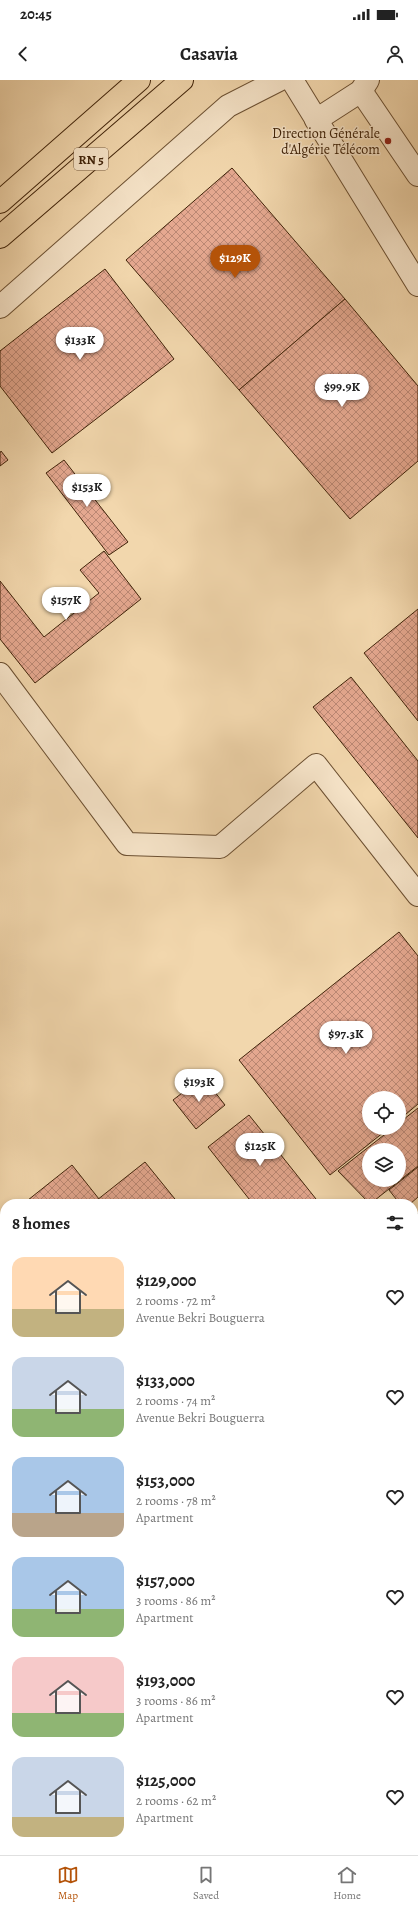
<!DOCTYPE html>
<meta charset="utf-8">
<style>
body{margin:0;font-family:Alegreya,serif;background:#f2f2f2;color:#222;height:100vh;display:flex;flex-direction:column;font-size:15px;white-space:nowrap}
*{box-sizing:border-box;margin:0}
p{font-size:13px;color:#767676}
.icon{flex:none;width:22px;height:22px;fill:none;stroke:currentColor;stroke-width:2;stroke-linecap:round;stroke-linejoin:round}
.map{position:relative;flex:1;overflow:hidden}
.side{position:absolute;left:0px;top:1119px;width:418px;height:656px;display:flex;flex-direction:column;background:#fff;border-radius:16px 16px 0 0;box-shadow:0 2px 6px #0003}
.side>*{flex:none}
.tools{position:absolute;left:362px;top:1011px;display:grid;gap:8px}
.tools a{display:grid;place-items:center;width:44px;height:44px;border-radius:50%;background:#fff;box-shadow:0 2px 6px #0003;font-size:20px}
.price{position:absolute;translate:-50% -34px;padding:0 9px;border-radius:14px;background:#fff;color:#222;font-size:13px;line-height:26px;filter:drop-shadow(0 1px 2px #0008)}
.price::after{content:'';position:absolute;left:50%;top:24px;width:12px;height:9px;margin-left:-6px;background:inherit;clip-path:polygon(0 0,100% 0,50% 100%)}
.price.selected{background:#b45309;color:#fff}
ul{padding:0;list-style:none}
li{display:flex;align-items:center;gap:12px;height:100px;padding:0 12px}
li span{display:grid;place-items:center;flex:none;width:112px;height:80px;border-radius:12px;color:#555}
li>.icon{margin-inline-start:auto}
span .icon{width:48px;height:48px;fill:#fffc;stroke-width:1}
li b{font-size:17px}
h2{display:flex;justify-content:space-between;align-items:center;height:48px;padding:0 12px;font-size:17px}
.status{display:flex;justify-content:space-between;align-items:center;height:28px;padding:0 20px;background:#fff;direction:ltr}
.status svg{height:11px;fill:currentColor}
header{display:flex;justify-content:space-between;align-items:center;height:52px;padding:0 12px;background:#fff;font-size:18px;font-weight:700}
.dock{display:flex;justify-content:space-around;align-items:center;height:56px;border-top:1px solid #e0e0e0;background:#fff;font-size:11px;color:#767676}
.dock a{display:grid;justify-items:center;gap:2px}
.dock .selected{color:#b45309}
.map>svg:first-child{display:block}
</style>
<div class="status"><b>20:45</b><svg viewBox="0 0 49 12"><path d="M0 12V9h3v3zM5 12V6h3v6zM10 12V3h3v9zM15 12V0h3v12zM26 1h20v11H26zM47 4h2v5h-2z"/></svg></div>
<header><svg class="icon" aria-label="back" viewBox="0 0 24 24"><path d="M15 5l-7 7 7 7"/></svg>Casavia<svg class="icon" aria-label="person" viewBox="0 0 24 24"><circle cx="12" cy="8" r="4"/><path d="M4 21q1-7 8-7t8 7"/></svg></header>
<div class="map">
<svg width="418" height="1775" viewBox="0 0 418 1775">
<defs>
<pattern id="building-cross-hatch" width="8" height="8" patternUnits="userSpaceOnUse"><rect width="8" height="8" fill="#e5a890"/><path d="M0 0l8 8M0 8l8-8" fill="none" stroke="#bb8874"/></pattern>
</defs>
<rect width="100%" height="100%" fill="#f2d7ad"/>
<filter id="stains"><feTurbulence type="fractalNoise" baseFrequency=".005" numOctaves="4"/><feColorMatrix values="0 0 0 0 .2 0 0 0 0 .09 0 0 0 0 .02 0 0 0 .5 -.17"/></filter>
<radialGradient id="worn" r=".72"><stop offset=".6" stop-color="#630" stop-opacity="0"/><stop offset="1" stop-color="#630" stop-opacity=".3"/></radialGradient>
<path fill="#bdbe88" stroke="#7e7048" d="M 248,1770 L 387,1770 L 392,1775 L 243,1775 Z"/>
<g fill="url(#building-cross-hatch)" stroke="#402309" fill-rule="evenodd">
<path d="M 232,88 L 345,219 L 239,310 L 126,180 Z"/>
<path d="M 105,189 L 174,279 L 52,373 L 0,306 L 0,271 Z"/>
<path d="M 345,219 L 418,306 L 418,381 L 350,439 L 239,310 Z"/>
<path d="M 1,371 L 8,380 L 0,386 L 0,373 Z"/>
<path d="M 64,380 L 128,462 L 109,475 L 46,393 Z"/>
<path d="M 104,471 L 141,519 L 35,603 L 0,559 L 0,501 L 44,557 L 99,513 L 80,490 Z"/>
<path d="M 418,529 L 418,641 L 364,573 Z"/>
<path d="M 351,597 L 418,681 L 418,758 L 313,627 Z"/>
<path d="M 399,852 L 418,876 L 418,1024 L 399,1040 L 399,1018 L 369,1018 L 369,1048 L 389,1048 L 330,1095 L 239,980 Z"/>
<path d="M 203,997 L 225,1025 L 196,1049 L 173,1020 Z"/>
<path d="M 418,1028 L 418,1086 L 370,1124 L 338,1091 L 393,1048 L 399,1048 L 399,1043 ZM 369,1070 L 399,1070 L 399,1100 L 369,1100 Z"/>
<path d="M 249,1035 L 320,1124 L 253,1124 L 208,1067 Z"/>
<path d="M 145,1082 L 179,1124 L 92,1124 Z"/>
<path d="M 72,1085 L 103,1124 L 23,1124 Z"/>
<path d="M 418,1087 L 418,1117 L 410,1124 L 400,1124 L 389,1110 Z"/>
<path d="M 5,1139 L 5,1183 L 0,1177 L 0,1143 Z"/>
<path d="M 418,1162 L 418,1182 L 415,1183 L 413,1179 L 413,1164 Z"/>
<path d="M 413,1252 L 418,1255 L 418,1267 L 413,1276 Z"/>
<path d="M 0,1266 L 5,1272 L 5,1364 L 0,1358 Z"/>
<path d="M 418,1273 L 418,1324 L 413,1322 L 413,1282 Z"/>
</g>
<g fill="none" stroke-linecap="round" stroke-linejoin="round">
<defs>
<g id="minor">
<path d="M 292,0 L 418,205"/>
<path d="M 361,11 L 418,95"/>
<path d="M 316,40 L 361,11 L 368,0"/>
<path d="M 0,227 L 228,26 L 279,0"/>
<path d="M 0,594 L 127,764 L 220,767 L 316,685 L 418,815"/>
<path d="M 413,1147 L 418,1145"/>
<path d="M 0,1605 L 5,1602"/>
</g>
<g id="highway">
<path d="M 0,122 L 139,0"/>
<path d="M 0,157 L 182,0"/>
</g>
</defs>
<use href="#minor" stroke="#6c5032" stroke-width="24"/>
<use href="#highway" stroke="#402309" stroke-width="24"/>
<use href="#minor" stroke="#f7e5ca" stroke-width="22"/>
<use href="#highway" stroke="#f2d7ad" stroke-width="22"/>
</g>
<circle fill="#8f2418" stroke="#f7e5ca" stroke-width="1.5" cx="388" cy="61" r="4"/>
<g text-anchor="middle" stroke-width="3" stroke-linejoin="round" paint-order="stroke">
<rect fill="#f7e5ca" stroke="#775d43" stroke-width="1" x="74" y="68" width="34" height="22" rx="3"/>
<g font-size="13" font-weight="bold" fill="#402309">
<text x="91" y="84">RN 5</text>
</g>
<g font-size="14" fill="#402309" stroke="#f7e5ca" text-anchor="end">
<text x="380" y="58">Direction Générale<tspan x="380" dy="16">d'Algérie Télécom</tspan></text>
</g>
</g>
<rect width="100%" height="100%" filter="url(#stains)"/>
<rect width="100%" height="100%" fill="url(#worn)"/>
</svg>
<div class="tools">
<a><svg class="icon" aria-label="locate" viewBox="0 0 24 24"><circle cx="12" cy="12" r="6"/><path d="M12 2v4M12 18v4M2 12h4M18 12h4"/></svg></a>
<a><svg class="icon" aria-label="layers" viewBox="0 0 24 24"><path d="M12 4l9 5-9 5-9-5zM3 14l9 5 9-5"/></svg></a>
</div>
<b class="price selected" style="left:235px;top:199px">$129K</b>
<b class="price" style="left:80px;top:281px">$133K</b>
<b class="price" style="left:342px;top:328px">$99.9K</b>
<b class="price" style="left:87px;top:428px">$153K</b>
<b class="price" style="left:66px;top:541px">$157K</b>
<b class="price" style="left:346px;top:975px">$97.3K</b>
<b class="price" style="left:199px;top:1023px">$193K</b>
<b class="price" style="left:260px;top:1087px">$125K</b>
<section class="side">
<h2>8 homes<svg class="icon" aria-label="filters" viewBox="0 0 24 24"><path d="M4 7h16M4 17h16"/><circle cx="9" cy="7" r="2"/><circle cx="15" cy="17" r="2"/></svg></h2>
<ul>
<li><span style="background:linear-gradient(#ffd9b3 65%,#c2b280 0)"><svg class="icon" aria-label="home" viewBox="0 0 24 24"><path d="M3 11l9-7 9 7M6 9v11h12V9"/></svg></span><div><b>$129,000</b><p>2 rooms · 72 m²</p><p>Avenue Bekri Bouguerra</p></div><svg class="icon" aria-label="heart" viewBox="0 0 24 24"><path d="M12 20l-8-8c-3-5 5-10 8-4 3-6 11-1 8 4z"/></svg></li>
<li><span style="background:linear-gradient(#c9d6e8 65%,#8fb573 0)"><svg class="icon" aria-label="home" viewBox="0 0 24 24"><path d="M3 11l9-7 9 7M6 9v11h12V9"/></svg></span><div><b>$133,000</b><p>2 rooms · 74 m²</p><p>Avenue Bekri Bouguerra</p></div><svg class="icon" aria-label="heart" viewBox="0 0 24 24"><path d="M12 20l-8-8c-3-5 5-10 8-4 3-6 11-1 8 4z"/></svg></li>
<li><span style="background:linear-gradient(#a9c7e8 70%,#b9a48a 0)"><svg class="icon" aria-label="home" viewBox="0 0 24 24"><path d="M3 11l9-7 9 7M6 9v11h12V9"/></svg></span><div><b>$153,000</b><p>2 rooms · 78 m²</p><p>Apartment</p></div><svg class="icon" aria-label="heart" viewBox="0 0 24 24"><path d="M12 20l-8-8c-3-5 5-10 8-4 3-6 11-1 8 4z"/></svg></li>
<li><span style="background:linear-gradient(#a9c7e8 65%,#8fb573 0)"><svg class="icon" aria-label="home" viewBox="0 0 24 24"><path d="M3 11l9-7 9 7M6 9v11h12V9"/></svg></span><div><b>$157,000</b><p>3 rooms · 86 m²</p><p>Apartment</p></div><svg class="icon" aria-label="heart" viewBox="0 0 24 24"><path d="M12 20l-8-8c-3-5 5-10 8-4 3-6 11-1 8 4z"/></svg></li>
<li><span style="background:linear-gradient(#f6c9c9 70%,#8fb573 0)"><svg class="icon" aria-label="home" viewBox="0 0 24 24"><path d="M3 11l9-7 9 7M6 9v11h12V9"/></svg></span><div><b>$193,000</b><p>3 rooms · 86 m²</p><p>Apartment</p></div><svg class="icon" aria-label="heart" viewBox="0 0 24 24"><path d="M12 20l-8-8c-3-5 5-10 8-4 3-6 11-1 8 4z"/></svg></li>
<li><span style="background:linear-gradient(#c9d6e8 75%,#c2b280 0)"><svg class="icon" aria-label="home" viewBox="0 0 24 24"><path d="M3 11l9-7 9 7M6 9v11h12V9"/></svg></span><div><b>$125,000</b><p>2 rooms · 62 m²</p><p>Apartment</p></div><svg class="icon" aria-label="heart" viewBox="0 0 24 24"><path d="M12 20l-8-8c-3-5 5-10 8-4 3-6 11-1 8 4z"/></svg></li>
</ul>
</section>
</div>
<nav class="dock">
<a class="selected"><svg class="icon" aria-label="map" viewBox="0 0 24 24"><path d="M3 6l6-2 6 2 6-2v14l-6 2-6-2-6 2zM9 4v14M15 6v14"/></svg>Map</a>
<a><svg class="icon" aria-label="saved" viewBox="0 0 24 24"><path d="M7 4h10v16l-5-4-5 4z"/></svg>Saved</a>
<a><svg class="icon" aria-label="home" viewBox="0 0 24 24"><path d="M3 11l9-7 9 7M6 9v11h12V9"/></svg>Home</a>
</nav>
